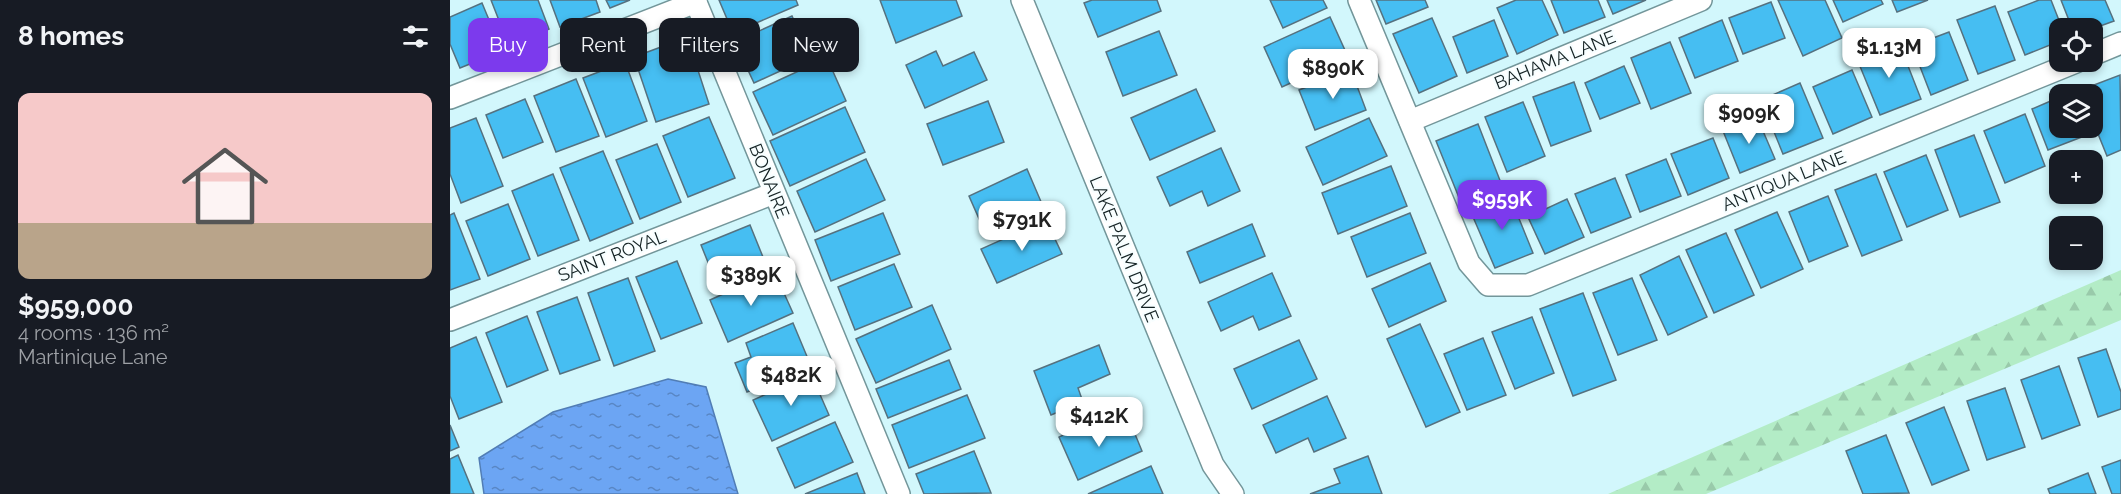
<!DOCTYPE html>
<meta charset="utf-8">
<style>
body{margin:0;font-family:Raleway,sans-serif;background:#242831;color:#f1f3f6;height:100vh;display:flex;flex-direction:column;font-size:22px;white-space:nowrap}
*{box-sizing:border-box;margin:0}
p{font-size:20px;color:#9ea1a6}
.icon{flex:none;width:33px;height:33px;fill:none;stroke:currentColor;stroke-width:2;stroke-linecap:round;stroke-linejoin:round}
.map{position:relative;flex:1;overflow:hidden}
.drawer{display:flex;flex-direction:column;background:#171b24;width:450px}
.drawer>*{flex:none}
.guide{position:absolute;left:18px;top:18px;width:570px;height:54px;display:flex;gap:12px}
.tools{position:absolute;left:1599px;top:18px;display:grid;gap:12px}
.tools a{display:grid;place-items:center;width:54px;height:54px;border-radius:12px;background:#171b24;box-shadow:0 3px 9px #0003;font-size:30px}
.price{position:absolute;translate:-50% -51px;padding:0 14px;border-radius:12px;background:#fff;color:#222;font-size:20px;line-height:39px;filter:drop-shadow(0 2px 3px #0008)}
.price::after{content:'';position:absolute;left:50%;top:36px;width:18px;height:14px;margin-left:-9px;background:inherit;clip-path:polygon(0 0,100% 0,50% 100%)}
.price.current{background:#7c3aed;color:#fff}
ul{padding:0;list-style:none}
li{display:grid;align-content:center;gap:12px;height:318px;padding:0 18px}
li+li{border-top:2px solid #363941}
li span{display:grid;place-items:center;height:186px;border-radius:12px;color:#555}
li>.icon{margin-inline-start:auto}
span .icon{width:108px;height:108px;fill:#fffc;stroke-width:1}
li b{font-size:26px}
h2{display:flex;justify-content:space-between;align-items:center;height:72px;padding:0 18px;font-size:26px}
.chip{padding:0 21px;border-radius:12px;background:#171b24;box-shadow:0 3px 9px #0003;font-size:21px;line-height:54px}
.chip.current{background:#7c3aed;color:#fff}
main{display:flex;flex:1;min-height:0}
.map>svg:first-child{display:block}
</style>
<main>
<section class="drawer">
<h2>8 homes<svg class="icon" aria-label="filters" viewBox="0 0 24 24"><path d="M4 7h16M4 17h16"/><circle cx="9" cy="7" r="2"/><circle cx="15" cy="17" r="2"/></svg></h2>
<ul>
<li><span style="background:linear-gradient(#f6c9c9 70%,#b9a48a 0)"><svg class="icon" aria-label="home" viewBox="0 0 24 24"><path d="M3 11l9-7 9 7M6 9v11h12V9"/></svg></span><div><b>$959,000</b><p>4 rooms · 136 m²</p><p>Martinique Lane</p></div></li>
</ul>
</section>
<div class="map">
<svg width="1671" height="494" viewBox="0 0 1671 494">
<defs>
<pattern id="forest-firs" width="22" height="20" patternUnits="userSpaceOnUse" patternTransform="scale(1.5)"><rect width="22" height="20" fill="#b3ecc6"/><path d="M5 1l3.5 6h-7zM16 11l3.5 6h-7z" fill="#99caaa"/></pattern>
<pattern id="water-ripples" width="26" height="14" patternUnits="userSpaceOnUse" patternTransform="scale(1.5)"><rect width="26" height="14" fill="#6ca5f3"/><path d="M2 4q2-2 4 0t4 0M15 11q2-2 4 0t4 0" fill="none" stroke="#5886c4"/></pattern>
</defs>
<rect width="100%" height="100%" fill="#d2f7fc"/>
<path fill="url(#forest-firs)" d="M 1671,270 L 1671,320 L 1256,494 L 1158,494 Z"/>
<path fill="url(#water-ripples)" stroke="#517db5" stroke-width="1.5" d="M 218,379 L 256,387 L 288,494 L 34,494 L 29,458 L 103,412 Z"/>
<g fill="#46bef2" stroke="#55717f" stroke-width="1.5">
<path d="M 41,0 L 88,0 L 99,29 L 59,46 Z"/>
<path d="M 100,0 L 146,0 L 150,12 L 110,27 Z"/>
<path d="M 156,0 L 180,0 L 160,8 Z"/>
<path d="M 269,0 L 346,0 L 348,5 L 283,33 Z"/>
<path d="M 430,0 L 506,0 L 512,16 L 446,43 Z"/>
<path d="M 642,0 L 707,0 L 711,11 L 648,37 L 634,3 Z"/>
<path d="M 820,0 L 873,0 L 877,8 L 833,28 Z"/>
<path d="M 926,0 L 975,0 L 978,7 L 936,24 Z"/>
<path d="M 1066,0 L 1092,0 L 1108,35 L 1067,54 L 1047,8 Z"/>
<path d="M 1101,0 L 1148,0 L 1155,17 L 1114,33 Z"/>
<path d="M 1157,0 L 1196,0 L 1163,14 Z"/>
<path d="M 1328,0 L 1375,0 L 1392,38 L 1353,56 Z"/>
<path d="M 1383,0 L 1431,0 L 1433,4 L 1393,22 Z"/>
<path d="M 1442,0 L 1478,0 L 1447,12 Z"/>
<path d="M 1589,0 L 1601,0 L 1612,28 L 1610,28 L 1610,41 L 1575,55 L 1558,12 Z"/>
<path d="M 1611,0 L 1655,0 L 1664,21 L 1642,29 L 1622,28 Z"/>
<path d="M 1321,2 L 1335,38 L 1293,54 L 1279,18 Z"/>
<path d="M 32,3 L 52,51 L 10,68 L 0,44 L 0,17 Z"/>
<path d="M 1545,6 L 1565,60 L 1528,74 L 1507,20 Z"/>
<path d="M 342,16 L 361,57 L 304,83 L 285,42 Z"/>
<path d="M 880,17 L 898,57 L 832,87 L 814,47 Z"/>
<path d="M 982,18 L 1007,76 L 969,93 L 943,34 Z"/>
<path d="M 1044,20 L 1058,56 L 1017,73 L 1003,37 Z"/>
<path d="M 1272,20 L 1288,61 L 1245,78 L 1229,38 Z"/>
<path d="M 709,31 L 727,75 L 673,96 L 656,52 Z"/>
<path d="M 1499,32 L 1518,80 L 1481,95 L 1462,46 Z"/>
<path d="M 1220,42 L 1241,93 L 1201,109 L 1181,58 Z"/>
<path d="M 1449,43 L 1471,99 L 1430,115 L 1407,59 Z"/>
<path d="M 219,44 L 225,61 L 243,55 L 259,104 L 206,122 L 184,57 Z"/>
<path d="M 486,51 L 493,66 L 524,52 L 537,80 L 475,108 L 456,65 Z"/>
<path d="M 377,58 L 396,101 L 323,135 L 303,92 Z"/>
<path d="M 175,62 L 197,121 L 156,137 L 133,78 Z"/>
<path d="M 1174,66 L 1190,103 L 1150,119 L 1135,83 Z"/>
<path d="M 901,70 L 916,110 L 865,130 L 849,90 Z"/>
<path d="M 1402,70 L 1422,117 L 1383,134 L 1363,87 Z"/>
<path d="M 1670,75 L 1671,150 L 1657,156 L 1642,119 L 1642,94 L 1633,94 L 1631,90 Z"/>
<path d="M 126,79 L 149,136 L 106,152 L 84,96 Z"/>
<path d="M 1124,82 L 1141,131 L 1101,146 L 1083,97 Z"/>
<path d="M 1350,83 L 1373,138 L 1333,154 L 1311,100 Z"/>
<path d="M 746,89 L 765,131 L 700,160 L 681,118 Z"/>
<path d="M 1610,97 L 1610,128 L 1635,128 L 1637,135 L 1598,150 L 1582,109 Z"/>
<path d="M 75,99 L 93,142 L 53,158 L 36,115 Z"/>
<path d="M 538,101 L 554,142 L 493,165 L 477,124 Z"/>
<path d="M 1073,102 L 1095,156 L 1057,172 L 1035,117 Z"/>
<path d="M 395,107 L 415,152 L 340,186 L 320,141 Z"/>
<path d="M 1575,114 L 1595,166 L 1555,183 L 1534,131 Z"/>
<path d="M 259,117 L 285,178 L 238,197 L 213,136 Z"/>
<path d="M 1307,117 L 1325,159 L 1290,173 L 1273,131 Z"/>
<path d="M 26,118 L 53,186 L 11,203 L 0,174 L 0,128 Z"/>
<path d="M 919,118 L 937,156 L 873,185 L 856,147 Z"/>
<path d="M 1028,124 L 1051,183 L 1010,200 L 986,141 Z"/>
<path d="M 1524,135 L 1550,202 L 1510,217 L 1485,150 Z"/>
<path d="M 1263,138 L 1279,178 L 1238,195 L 1221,154 Z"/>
<path d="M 207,144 L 231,202 L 190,219 L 166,160 Z"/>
<path d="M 771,148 L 790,191 L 758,206 L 752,191 L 720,206 L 707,177 Z"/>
<path d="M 153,151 L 183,223 L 140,241 L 110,168 Z"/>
<path d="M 1476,155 L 1498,210 L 1457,227 L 1434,172 Z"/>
<path d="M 416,159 L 435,200 L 365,232 L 347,191 Z"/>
<path d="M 1216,159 L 1231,196 L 1190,212 L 1176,175 Z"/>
<path d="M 941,166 L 957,206 L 888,234 L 872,193 Z"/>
<path d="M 577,169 L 592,204 L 534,230 L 519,196 Z"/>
<path d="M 103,174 L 129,240 L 88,256 L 62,191 Z"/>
<path d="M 1426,174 L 1452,240 L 1412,256 L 1385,190 Z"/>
<path d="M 1165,178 L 1181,217 L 1141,233 L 1125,194 Z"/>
<path d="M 1059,194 L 1083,253 L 1045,268 L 1020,210 Z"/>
<path d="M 1378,196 L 1398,246 L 1359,262 L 1339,212 Z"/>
<path d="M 1117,199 L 1134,237 L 1095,254 L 1078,217 Z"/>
<path d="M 58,204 L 80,259 L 38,276 L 16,221 Z"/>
<path d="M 1327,212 L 1353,269 L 1311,288 L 1285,230 Z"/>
<path d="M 4,213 L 30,279 L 0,290 L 0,215 Z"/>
<path d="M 433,213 L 450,254 L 381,281 L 365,240 Z"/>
<path d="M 960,213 L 976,253 L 917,277 L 901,237 Z"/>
<path d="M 596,220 L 612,254 L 547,283 L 531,249 Z"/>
<path d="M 802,224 L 815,256 L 750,283 L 737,252 Z"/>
<path d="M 300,225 L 317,267 L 268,287 L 251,245 Z"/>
<path d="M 1276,233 L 1304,295 L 1264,313 L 1236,250 Z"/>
<path d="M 1229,256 L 1257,317 L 1218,335 L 1190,275 Z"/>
<path d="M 227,261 L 252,323 L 211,339 L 186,277 Z"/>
<path d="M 980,263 L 996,301 L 939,327 L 922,289 Z"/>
<path d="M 444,264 L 462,307 L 405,330 L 388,287 Z"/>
<path d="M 324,271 L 343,313 L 278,342 L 260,300 Z"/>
<path d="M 822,273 L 841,316 L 809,330 L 803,316 L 771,331 L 758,302 Z"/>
<path d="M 178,278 L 205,351 L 164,366 L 138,293 Z"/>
<path d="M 1182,278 L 1207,340 L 1168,355 L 1143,293 Z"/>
<path d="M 1133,293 L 1166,380 L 1123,396 L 1090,309 Z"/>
<path d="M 127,297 L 150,360 L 110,374 L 87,312 Z"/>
<path d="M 482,305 L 501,349 L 426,383 L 406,339 Z"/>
<path d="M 77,316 L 98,370 L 57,387 L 36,333 Z"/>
<path d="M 1082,317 L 1104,373 L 1065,389 L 1042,332 Z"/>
<path d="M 343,323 L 361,366 L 297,392 L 285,363 L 301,357 L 296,343 Z"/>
<path d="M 970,324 L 1010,412 L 976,427 L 937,339 Z"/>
<path d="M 26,337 L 52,402 L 9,419 L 0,396 L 0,348 Z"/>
<path d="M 1033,338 L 1056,395 L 1017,410 L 994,354 Z"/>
<path d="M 849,340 L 867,379 L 802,409 L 784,369 Z"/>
<path d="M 649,345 L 660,374 L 628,388 L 633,402 L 601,415 L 584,371 Z"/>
<path d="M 1656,349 L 1671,392 L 1671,409 L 1648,417 L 1628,358 Z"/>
<path d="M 499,360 L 511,389 L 438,418 L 426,389 Z"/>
<path d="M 1609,366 L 1630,425 L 1592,439 L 1571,380 Z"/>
<path d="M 361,374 L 379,415 L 322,441 L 303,400 Z"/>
<path d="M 1555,388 L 1575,447 L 1537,460 L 1517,401 Z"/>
<path d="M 517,395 L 535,438 L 459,468 L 442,425 Z"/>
<path d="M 877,396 L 896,438 L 864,452 L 858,438 L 826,453 L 813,425 Z"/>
<path d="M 1494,407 L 1519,470 L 1482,485 L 1456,423 Z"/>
<path d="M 385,422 L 403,462 L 345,488 L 327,448 Z"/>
<path d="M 641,422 L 648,437 L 680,422 L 692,451 L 628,480 L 609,437 Z"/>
<path d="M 0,425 L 9,447 L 0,451 Z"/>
<path d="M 1436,435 L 1459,493 L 1413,494 L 1396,451 Z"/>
<path d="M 524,451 L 541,493 L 474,494 L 466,474 Z"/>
<path d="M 8,455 L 24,494 L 0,494 L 0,459 Z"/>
<path d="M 918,456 L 932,494 L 860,494 L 890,483 L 884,469 Z"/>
<path d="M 1671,460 L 1671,494 L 1662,494 L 1652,467 Z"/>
<path d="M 701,466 L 713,494 L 638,494 Z"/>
<path d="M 407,473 L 415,494 L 355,494 Z"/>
<path d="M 1638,473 L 1646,494 L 1600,494 L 1598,489 Z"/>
</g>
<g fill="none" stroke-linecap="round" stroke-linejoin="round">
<defs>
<g id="street">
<path d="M 245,0 L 449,494"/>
<path d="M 572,0 L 763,465 L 783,494"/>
<path d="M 909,0 L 1019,263 L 1038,285 L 1078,285 L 1626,62"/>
<path d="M 1642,55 L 1671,43"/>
<path d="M 0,98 L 246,2"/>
<path d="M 960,121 L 1251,0"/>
<path d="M 0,320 L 324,193"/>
</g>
</defs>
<use href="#street" stroke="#73969a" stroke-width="24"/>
<use href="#street" stroke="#fff" stroke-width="21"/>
</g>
<g text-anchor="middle" stroke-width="4.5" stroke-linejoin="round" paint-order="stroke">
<g font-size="18" fill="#132123" stroke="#f7feff">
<text transform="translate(1105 60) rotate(-22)" y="6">BAHAMA LANE</text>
<text transform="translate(319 181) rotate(68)" y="6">BONAIRE</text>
<text transform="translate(1334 181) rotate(-22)" y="6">ANTIQUA LANE</text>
<text transform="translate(674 249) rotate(68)" y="6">LAKE PALM DRIVE</text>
<text transform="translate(162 256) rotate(-21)" y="6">SAINT ROYAL</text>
</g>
</g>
</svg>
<div class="tools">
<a><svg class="icon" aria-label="locate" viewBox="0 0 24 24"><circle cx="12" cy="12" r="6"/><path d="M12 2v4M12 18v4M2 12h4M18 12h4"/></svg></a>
<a><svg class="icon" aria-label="layers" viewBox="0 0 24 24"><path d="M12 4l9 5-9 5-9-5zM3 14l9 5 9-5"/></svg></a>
<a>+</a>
<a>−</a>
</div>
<b class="price" style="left:1439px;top:79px">$1.13M</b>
<b class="price" style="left:883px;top:100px">$890K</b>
<b class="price" style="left:1299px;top:145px">$909K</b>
<b class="price current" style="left:1052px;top:231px">$959K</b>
<b class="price" style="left:572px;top:252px">$791K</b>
<b class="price" style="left:301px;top:307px">$389K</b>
<b class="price" style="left:341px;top:407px">$482K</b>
<b class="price" style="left:649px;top:448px">$412K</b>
<div class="guide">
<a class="chip current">Buy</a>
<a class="chip">Rent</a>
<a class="chip">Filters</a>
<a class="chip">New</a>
</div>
</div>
</main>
